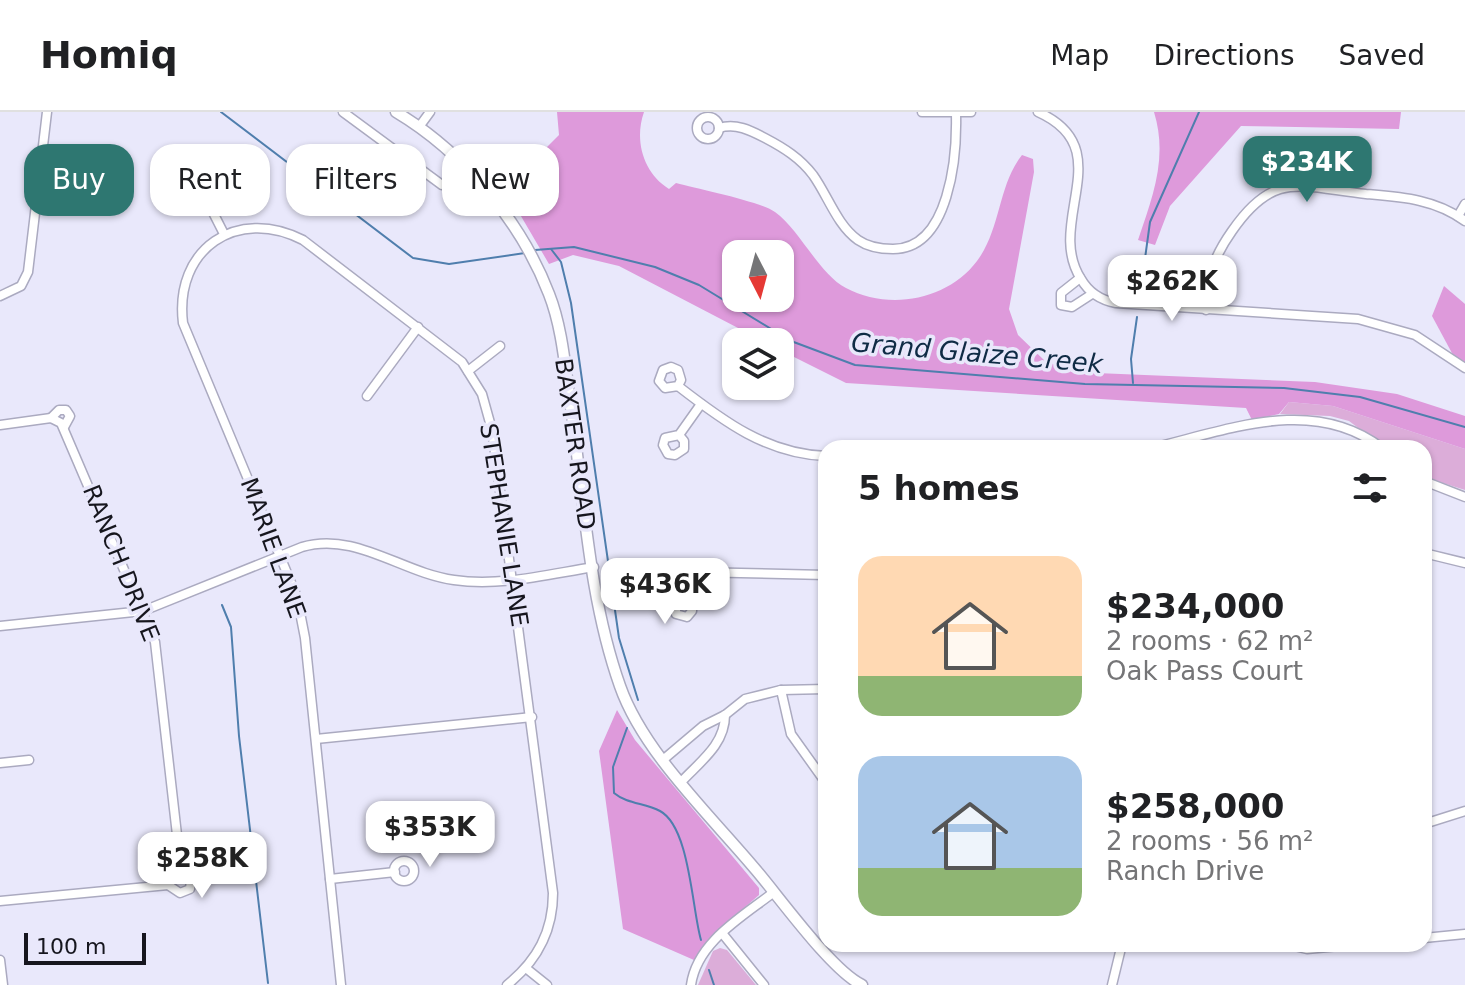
<!DOCTYPE html>
<meta charset="utf-8">
<style>
body{margin:0;font-family:"DejaVu Sans",sans-serif;background:#f6f6f6;color:#202124;height:100vh;display:flex;flex-direction:column;font-size:30px;white-space:nowrap}
*{box-sizing:border-box;margin:0}
p{font-size:26px;color:#757577}
.icon{flex:none;width:44px;height:44px;fill:none;stroke:currentColor;stroke-width:2;stroke-linecap:round;stroke-linejoin:round}
.map{position:relative;flex:1;overflow:hidden}
.sheet{position:absolute;left:818px;top:328px;width:614px;height:512px;display:flex;flex-direction:column;background:#fff;border-radius:24px;box-shadow:0 2px 6px #0004}
.sheet>*{flex:none}
.hud{position:absolute;left:24px;top:32px;width:674px;height:72px;display:flex;gap:16px}
.needle{width:52px;rotate:174deg}
.fabs{position:absolute;left:722px;top:128px;display:grid;gap:16px}
.fabs a{display:grid;place-items:center;width:72px;height:72px;border-radius:16px;background:#fff;box-shadow:0 2px 6px #0004;font-size:40px}
.scale{position:absolute;left:24px;bottom:20px;width:122px;box-sizing:border-box;padding-left:8px;border:4px solid #16161e;border-top:0;font-size:22px;line-height:28px;white-space:nowrap;color:#16161e;-webkit-text-stroke:6px #e9e8fb;paint-order:stroke}
.price{position:absolute;translate:-50% -68px;padding:0 18px;border-radius:16px;background:#fff;color:#222;font-size:26px;line-height:52px;filter:drop-shadow(0 2px 4px #0008)}
.price::after{content:'';position:absolute;left:50%;top:48px;width:24px;height:18px;margin-left:-12px;background:inherit;clip-path:polygon(0 0,100% 0,50% 100%)}
.price.on{background:#2e7771;color:#fff}
ul{padding:0;list-style:none}
li{display:flex;align-items:center;gap:24px;height:200px;padding:0 40px}
li span{display:grid;place-items:center;flex:none;width:224px;height:160px;border-radius:24px;color:#555}
li>.icon{margin-inline-start:auto}
span .icon{width:96px;height:96px;fill:#fffc;stroke-width:1}
li b{font-size:34px}
h2{display:flex;justify-content:space-between;align-items:center;height:96px;padding:0 40px;font-size:34px}
.tag{padding:0 28px;border-radius:24px;background:#fff;box-shadow:0 2px 6px #0004;font-size:28px;line-height:72px}
.tag.on{background:#2e7771;color:#fff}
header{display:flex;align-items:center;gap:48px;box-sizing:border-box;height:112px;padding:0 40px;background:#fff;border-bottom:2px solid #e0e0e0}
header strong{font-size:38px}
nav{display:flex;gap:44px;margin-inline-start:auto;font-size:28px}
.map>svg:first-child{display:block}
</style>
<header>
<strong>Homiq</strong>
<nav><a>Map</a><a>Directions</a><a>Saved</a></nav>
</header>
<div class="map">
<svg width="1465" height="873" viewBox="0 0 1465 873">
<rect width="100%" height="100%" fill="#e9e8fb"/>
<g fill="#dcadd9">
<path d="M 1289,290 L 1333,294 L 1465,337 L 1465,378 L 1424,365 L 1424,336 L 1385,336 L 1349,309 L 1330,304 L 1280,302 Z"/>
<path d="M 720,836 L 727,838 L 756,873 L 698,873 L 713,839 Z"/>
</g>
<g fill="#de9adb" fill-rule="evenodd">
<path d="M 557,0 L 644,0 C 634,28 643,61 669,77 L 676,71 C 698,77 759,89 775,100 C 800,118 819,162 846,176 C 889,199 948,188 977,149 C 1001,117 998,73 1022,43 L 1033,47 L 1034,60 L 1009,197 L 1018,223 L 1044,248 L 1072,260 L 1315,270 L 1397,282 L 1465,304 L 1465,337 L 1333,294 L 1289,290 L 1279,302 L 1252,308 L 1246,296 L 846,271 L 780,238 L 780,230 L 765,230 L 619,154 L 573,143 L 549,152 L 518,99 L 536,46 L 559,23 ZM 780,142 L 780,186 L 736,186 L 736,142 Z"/>
<path d="M 1154,0 L 1401,0 L 1399,17 L 1241,14 L 1170,94 L 1155,133 L 1138,128 C 1153,84 1168,45 1154,0 Z"/>
<path d="M 1444,174 L 1465,192 L 1465,252 L 1453,243 L 1432,204 Z"/>
<path d="M 617,598 L 635,628 L 759,776 L 759,783 L 715,821 L 694,848 L 623,817 L 599,639 Z"/>
</g>
<g fill="none" stroke-linecap="round" stroke-linejoin="round">
<g stroke="#4f7ead" stroke-width="2">
<path d="M 221,0 L 413,146 L 449,152 L 525,141"/>
<path d="M 551,137 L 561,150 L 571,191 L 619,526 L 638,588"/>
<path d="M 535,138 L 574,135 L 655,155 L 699,173 L 791,229 L 855,253 L 1085,272 L 1284,276 L 1360,285 L 1465,315"/>
<path d="M 1140,183 L 1150,110 L 1199,0"/>
<path d="M 1133,271 L 1131,247 L 1137,205"/>
<path d="M 222,493 L 231,515 L 239,624 L 268,871"/>
<path d="M 627,616 L 613,655 L 614,681 C 627,692 645,691 660,699 C 690,715 692,798 701,828"/>
<path d="M 709,858 L 714,873"/>
</g>
<defs>
<g id="minor">
<path d="M 343,0 L 442,73 L 465,79 L 480,69"/>
<path d="M 922,0 L 971,0"/>
<path d="M 1038,0 C 1121,37 1044,110 1081,167 C 1089,181 1100,188 1116,191 L 1358,207 L 1415,223 L 1465,256"/>
<circle cx="708" cy="16" r="11"/>
<path d="M 419,15 L 430,0"/>
<path d="M 719,16 C 736,11 750,18 765,26 C 784,36 800,46 813,63 C 828,84 837,113 858,128 C 868,135 881,137 893,137 C 950,137 957,43 956,2"/>
<path d="M 191,57 L 224,122"/>
<path d="M 1458,104 L 1465,92"/>
<path d="M 1080,166 L 1061,181 L 1061,193 L 1072,195 L 1092,182"/>
<path d="M 0,184 L 21,174 L 28,160 L 47,0"/>
<path d="M 1206,198 C 1207,165 1213,146 1232,119 C 1274,58 1300,75 1366,82 C 1402,85 1435,87 1465,109"/>
<path d="M 468,259 L 500,234"/>
<path d="M 678,274 L 681,268 L 678,258 L 671,255 L 663,258 L 659,269 L 665,276 L 678,274 C 723,309 767,342 826,344"/>
<path d="M 367,284 L 418,215"/>
<path d="M 51,306 L 59,298 L 66,298 L 70,304 L 64,315"/>
<path d="M 0,313 L 51,306 L 61,311 L 155,530 L 181,758 L 168,773 L 0,789"/>
<path d="M 679,323 L 684,329 L 684,337 L 675,343 L 668,342 L 663,333 L 665,326 L 679,323 L 701,292"/>
<path d="M 1152,336 C 1228,318 1313,283 1382,336"/>
<path d="M 1424,369 L 1465,385"/>
<path d="M 1424,441 L 1465,451"/>
<path d="M 693,460 L 692,499 L 687,505 L 676,502 L 676,465 L 681,460 L 693,460 L 826,463"/>
<path d="M 0,514 L 143,499 L 302,435 C 355,419 402,461 454,468 C 500,475 549,462 594,455"/>
<path d="M 781,578 L 791,622 L 826,671"/>
<path d="M 316,627 L 532,605"/>
<path d="M 664,647 L 703,614 L 725,603 L 745,587 L 781,578 L 826,577"/>
<path d="M 0,651 L 29,648"/>
<path d="M 682,669 C 701,649 725,632 725,603"/>
<path d="M 1424,712 L 1465,699"/>
<circle cx="404" cy="759" r="10"/>
<path d="M 330,767 L 395,760"/>
<path d="M 168,773 L 180,781 L 190,777 L 191,768 L 181,758"/>
<path d="M 722,821 L 764,873"/>
<path d="M 1424,826 L 1465,822"/>
<path d="M 1286,832 L 1307,837 L 1360,832"/>
<path d="M 0,848 L 3,873"/>
<path d="M 527,857 L 547,873"/>
<path d="M 341,873 L 305,526 L 297,485 L 183,211 C 174,137 237,94 303,128 L 462,250 L 482,282 L 492,318 L 553,781 C 553,820 537,849 507,873"/>
<path d="M 691,873 C 697,830 742,805 774,780"/>
<path d="M 1112,873 L 1122,832"/>
</g>
<path id="major" d="M 396,0 C 463,40 521,109 549,182 C 562,215 565,254 570,289 C 584,383 588,484 620,574 C 643,640 711,704 756,758 C 780,786 832,859 862,873"/>
</defs>
<use href="#minor" stroke="#abaac0" stroke-width="11"/>
<use href="#major" stroke="#abaac0" stroke-width="13"/>
<use href="#minor" stroke="#fff" stroke-width="8"/>
<use href="#major" stroke="#fff" stroke-width="10"/>
</g>
<g text-anchor="middle" stroke-width="7" stroke-linejoin="round" paint-order="stroke">
<g font-size="24" fill="#16161e" stroke="#e9e8fb">
<text transform="translate(575 332) rotate(82)" y="8">BAXTER ROAD</text>
<text transform="translate(504 413) rotate(81)" y="8">STEPHANIE LANE</text>
<text transform="translate(273 436) rotate(70)" y="8">MARIE LANE</text>
<text transform="translate(121 451) rotate(68)" y="8">RANCH DRIVE</text>
</g>
<g font-size="26" font-style="italic" fill="#0f2b45" stroke="#e9e8fb">
<text transform="translate(977 241) rotate(5)" y="9">Grand Glaize Creek</text>
</g>
</g>
</svg>
<div class="fabs">
<a><svg class="needle" viewBox="-14 -14 28 28"><path d="M0-13l5 13h-10z" fill="#e53935"/><path d="M0 13l5-13h-10z" fill="#757577"/></svg></a>
<a><svg class="icon" aria-label="layers" viewBox="0 0 24 24"><path d="M12 4l9 5-9 5-9-5zM3 14l9 5 9-5"/></svg></a>
</div>
<div class="scale">100 m</div>
<b class="price on" style="left:1307px;top:92px">$234K</b>
<b class="price" style="left:1172px;top:211px">$262K</b>
<b class="price" style="left:665px;top:514px">$436K</b>
<b class="price" style="left:430px;top:757px">$353K</b>
<b class="price" style="left:202px;top:788px">$258K</b>
<div class="hud">
<a class="tag on">Buy</a>
<a class="tag">Rent</a>
<a class="tag">Filters</a>
<a class="tag">New</a>
</div>
<section class="sheet">
<h2>5 homes<svg class="icon" aria-label="filters" viewBox="0 0 24 24"><path d="M4 7h16M4 17h16"/><circle cx="9" cy="7" r="2"/><circle cx="15" cy="17" r="2"/></svg></h2>
<ul>
<li><span style="background:linear-gradient(#ffd9b3 75%,#8fb573 0)"><svg class="icon" aria-label="home" viewBox="0 0 24 24"><path d="M3 11l9-7 9 7M6 9v11h12V9"/></svg></span><div><b>$234,000</b><p>2 rooms · 62 m²</p><p>Oak Pass Court</p></div></li>
<li><span style="background:linear-gradient(#a9c7e8 70%,#8fb573 0)"><svg class="icon" aria-label="home" viewBox="0 0 24 24"><path d="M3 11l9-7 9 7M6 9v11h12V9"/></svg></span><div><b>$258,000</b><p>2 rooms · 56 m²</p><p>Ranch Drive</p></div></li>
</ul>
</section>
</div>
